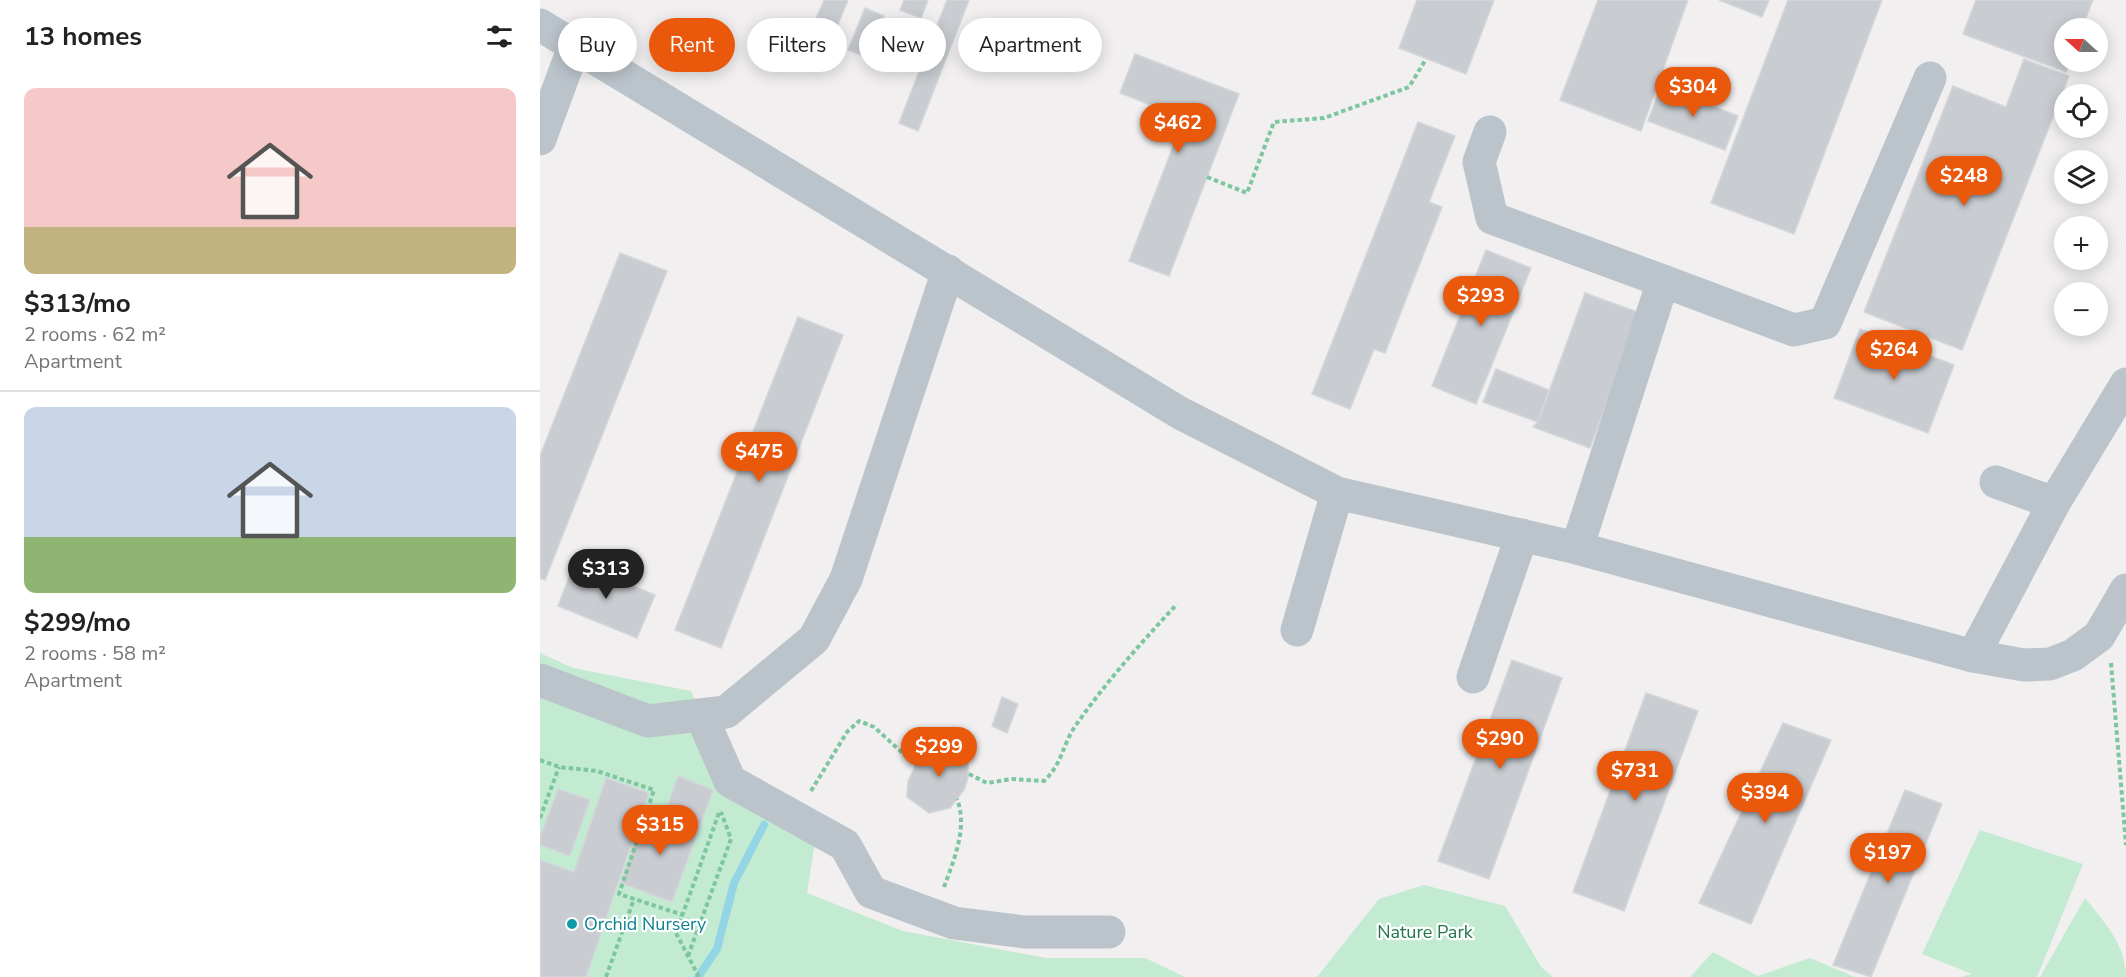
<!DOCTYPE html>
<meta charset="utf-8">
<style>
body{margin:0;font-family:"Nunito Sans",sans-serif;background:#f6f6f6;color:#222;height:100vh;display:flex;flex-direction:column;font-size:22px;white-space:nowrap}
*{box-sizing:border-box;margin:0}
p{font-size:20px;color:#767676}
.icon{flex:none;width:33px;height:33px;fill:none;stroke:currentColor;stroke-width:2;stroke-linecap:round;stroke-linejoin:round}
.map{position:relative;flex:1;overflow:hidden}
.drawer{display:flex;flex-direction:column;background:#fff;width:540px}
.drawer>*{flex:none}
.banner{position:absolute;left:18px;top:18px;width:570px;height:54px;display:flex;gap:12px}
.needle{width:39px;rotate:291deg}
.fabs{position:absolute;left:1514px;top:18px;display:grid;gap:12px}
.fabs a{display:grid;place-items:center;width:54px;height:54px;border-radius:50%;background:#fff;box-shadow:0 3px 15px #0003;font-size:30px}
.price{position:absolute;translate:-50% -51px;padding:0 14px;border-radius:21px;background:#ea580c;color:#fff;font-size:20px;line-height:39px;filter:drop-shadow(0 2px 3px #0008)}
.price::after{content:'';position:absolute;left:50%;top:36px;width:18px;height:14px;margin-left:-9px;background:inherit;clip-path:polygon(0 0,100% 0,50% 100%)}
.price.on{background:#222;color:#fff}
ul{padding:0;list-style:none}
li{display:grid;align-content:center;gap:12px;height:318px;padding:0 24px}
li+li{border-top:2px solid #e0e0e0}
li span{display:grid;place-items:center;height:186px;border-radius:12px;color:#555}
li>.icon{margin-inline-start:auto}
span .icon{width:108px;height:108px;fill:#fffc;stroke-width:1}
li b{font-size:26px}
h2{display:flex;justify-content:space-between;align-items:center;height:72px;padding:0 24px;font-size:26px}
.tag{padding:0 21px;border-radius:27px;background:#fff;box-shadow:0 3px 15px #0003;font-size:21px;line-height:54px}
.tag.on{background:#ea580c;color:#fff}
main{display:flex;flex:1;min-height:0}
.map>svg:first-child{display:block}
</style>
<main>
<section class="drawer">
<h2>13 homes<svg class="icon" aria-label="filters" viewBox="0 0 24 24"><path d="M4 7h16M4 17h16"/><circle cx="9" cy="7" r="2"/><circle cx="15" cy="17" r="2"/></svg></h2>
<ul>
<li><span style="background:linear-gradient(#f6c9c9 75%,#c2b280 0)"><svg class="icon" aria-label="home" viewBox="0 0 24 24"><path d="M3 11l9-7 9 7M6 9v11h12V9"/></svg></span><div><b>$313/mo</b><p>2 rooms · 62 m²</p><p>Apartment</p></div></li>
<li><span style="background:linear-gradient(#c9d6e8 70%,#8fb573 0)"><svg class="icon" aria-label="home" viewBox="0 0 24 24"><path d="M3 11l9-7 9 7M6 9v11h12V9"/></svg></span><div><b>$299/mo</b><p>2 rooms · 58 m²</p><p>Apartment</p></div></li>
</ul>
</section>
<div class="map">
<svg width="1586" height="977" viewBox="0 0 1586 977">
<rect width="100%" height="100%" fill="#f1efef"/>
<g fill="#c2ebd1">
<path d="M 0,653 L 33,668 L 151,691 L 197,791 L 277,829 L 267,893 L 363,931 L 506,958 L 605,958 L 645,977 L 0,977 Z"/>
<path d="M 1440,830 L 1543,864 L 1497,977 L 1421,977 L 1432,974 L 1382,954 Z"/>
<path d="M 884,885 L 965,906 L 1001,967 L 1013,977 L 777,977 L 839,899 Z"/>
<path d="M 1545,898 C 1564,922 1586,945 1586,977 L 1500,977 Z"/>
<path d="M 1173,952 L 1218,976 L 1270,958 L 1315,977 L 1150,977 Z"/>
</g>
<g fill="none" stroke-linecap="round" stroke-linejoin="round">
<path stroke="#93d5e4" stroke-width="8" d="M 158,977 L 177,949 L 194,883 L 224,825"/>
</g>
<g fill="#c9ccd1" stroke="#d4d6da" stroke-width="1.5">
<path d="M 284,0 L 308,0 L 297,27 L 276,19 Z"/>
<path d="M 364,0 L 388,0 L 381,18 L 360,10 Z"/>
<path d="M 407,0 L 429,0 L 378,131 L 359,123 Z"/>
<path d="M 877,0 L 954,0 L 926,74 L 859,48 Z"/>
<path d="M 1058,0 L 1148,0 L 1101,131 L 1020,100 Z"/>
<path d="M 1179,0 L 1229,0 L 1222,17 Z"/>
<path d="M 1248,0 L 1342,0 L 1254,234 L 1171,203 Z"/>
<path d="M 1436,0 L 1553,0 L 1542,28 L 1524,28 L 1524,62 L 1530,62 L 1526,72 L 1423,34 Z"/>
<path d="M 325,8 L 344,16 L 328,58 L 308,50 Z"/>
<path d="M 595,54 L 699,94 L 629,276 L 589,261 L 644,118 L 580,93 Z"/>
<path d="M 1484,59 L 1529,76 L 1422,350 L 1324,312 L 1413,86 L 1466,107 Z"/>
<path d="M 1121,86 L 1198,116 L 1185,150 L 1108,121 Z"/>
<path d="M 878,122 L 915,136 L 889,202 L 902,207 L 845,353 L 834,349 L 810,409 L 772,394 Z"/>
<path d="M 946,250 L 991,268 L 936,404 L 892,386 Z"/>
<path d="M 80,253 L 127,271 L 5,580 L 0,578 L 0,456 Z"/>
<path d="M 1045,293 L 1100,313 L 1050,448 L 993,427 L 998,422 Z"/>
<path d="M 258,317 L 303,335 L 181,648 L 135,630 Z"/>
<path d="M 1320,329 L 1414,365 L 1388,433 L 1294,398 Z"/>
<path d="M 956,369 L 1009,390 L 998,422 L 943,402 Z"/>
<path d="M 35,562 L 115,595 L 97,638 L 18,606 Z"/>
<path d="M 972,660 L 1022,678 L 949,879 L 898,861 Z"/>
<path d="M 1106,693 L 1158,711 L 1084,911 L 1033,892 Z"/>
<path d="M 462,697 L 478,704 L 467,733 L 452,726 Z"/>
<path d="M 1243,723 L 1291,740 L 1211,924 L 1159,903 Z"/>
<path d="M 406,743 L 419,745 L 428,754 L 428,778 L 424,790 L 410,808 L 389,813 L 367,797 L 368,781 L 376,765 L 384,754 Z"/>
<path d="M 138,776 L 173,790 L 160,826 L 125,813 Z"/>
<path d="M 66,778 L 109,793 L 46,977 L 0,977 L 0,860 L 34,872 Z"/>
<path d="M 18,789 L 50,800 L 30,856 L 0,845 L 0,837 Z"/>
<path d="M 1365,790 L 1402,804 L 1331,977 L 1293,965 Z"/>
<path d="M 125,813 L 160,826 L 132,902 L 81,883 L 104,817 L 121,823 Z"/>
</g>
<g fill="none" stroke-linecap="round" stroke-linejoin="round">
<g stroke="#7dc6a0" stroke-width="4" stroke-dasharray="4.5 3" stroke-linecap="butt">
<path d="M 667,177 L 707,193 L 734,122 L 784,118 L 869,87 L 886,59"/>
<path d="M 1571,663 L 1586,845"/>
<path d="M 0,760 L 19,767 L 57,771 L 114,790 L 79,894 L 143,915"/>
<path d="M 429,774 L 447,783 L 472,779 L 504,781 C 523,763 522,745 536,725 C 566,682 601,643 637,604"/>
<path d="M 271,791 L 307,732 L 319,721 L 334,727 L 376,765"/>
<path d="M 0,818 L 19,767"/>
<path d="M 404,887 C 414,860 428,827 417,799"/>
<path d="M 148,956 L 191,839 L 181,812"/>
<path d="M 66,977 L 94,899"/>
<path d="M 159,977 L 136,933 L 180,810"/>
</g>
<g stroke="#bcc4cb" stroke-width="33">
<path d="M 0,25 L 640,413 L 797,493 L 1037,548 L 1433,656 L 1484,665 L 1510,664 L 1533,655 L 1559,636 L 1586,590"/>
<path d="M 950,132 L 939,162 L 952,218 L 1123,281"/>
<path d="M 0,139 L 35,44"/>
<path d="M 1456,482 L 1514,503"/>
<path d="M 1037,548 L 1123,281 L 1254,330 L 1285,323 L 1390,78"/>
<path d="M 757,630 L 797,493"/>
<path d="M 1433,656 L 1514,503 L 1586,384"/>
<path d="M 933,677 L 982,535"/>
<path d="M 0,680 L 108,721 L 186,712 L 274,639 L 306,579 L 408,271"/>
<path d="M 161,715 L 190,781 L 305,845 L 331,892 L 414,923 L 484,932 L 569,932"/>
</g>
</g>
<circle fill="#0f9aa8" stroke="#fff" stroke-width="2" cx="32" cy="924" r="6"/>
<g text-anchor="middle" stroke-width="4.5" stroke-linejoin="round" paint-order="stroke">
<g font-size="18" fill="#0d838f" stroke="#fff" text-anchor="start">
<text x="44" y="930">Orchid Nursery</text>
</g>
<g font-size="18" fill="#207649" stroke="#fff">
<text x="885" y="938">Nature Park</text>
</g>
</g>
</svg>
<div class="fabs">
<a><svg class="needle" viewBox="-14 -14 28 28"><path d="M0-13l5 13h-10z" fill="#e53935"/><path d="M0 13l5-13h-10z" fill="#767676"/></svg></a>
<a><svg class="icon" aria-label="locate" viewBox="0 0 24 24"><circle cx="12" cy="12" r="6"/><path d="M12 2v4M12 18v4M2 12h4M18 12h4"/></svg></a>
<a><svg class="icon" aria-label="layers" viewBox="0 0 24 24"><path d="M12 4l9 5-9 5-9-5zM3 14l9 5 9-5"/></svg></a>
<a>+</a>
<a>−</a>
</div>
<b class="price" style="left:1153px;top:118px">$304</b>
<b class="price" style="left:638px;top:154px">$462</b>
<b class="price" style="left:1424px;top:207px">$248</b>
<b class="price" style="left:941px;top:327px">$293</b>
<b class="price" style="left:1354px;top:381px">$264</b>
<b class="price" style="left:219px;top:483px">$475</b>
<b class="price on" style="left:66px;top:600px">$313</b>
<b class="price" style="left:960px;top:770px">$290</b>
<b class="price" style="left:399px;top:778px">$299</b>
<b class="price" style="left:1095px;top:802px">$731</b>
<b class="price" style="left:1225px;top:824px">$394</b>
<b class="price" style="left:120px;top:856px">$315</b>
<b class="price" style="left:1348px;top:884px">$197</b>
<div class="banner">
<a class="tag">Buy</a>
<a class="tag on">Rent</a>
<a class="tag">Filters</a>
<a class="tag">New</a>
<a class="tag">Apartment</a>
</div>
</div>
</main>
